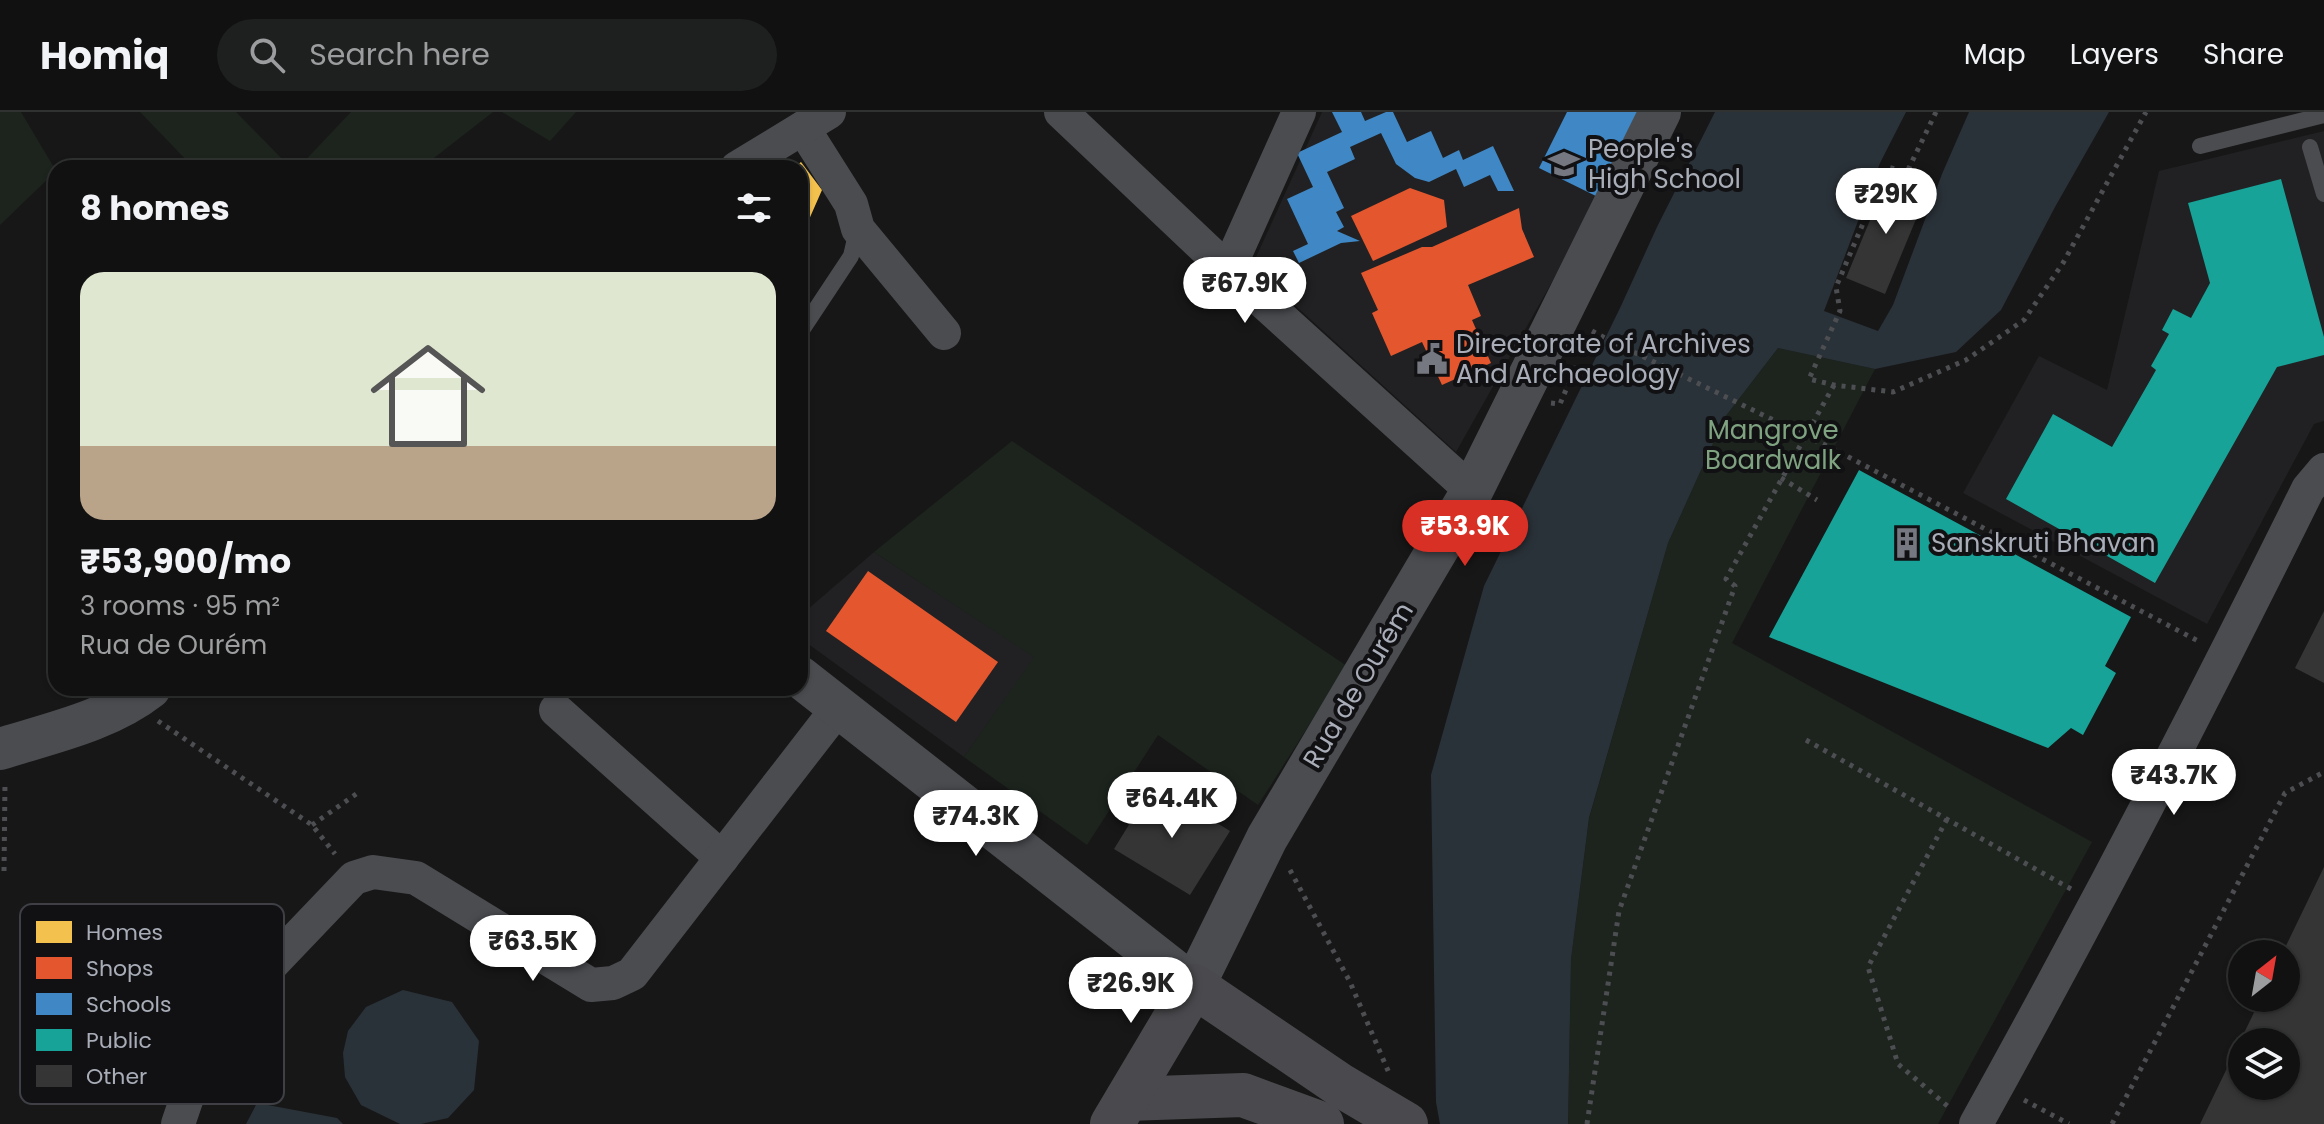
<!DOCTYPE html>
<meta charset="utf-8">
<style>
body{margin:0;font-family:Poppins,sans-serif;background:#1e1f1f;color:#f1f3f6;height:100vh;display:flex;flex-direction:column;font-size:30px;white-space:nowrap}
*{box-sizing:border-box;margin:0}
p{font-size:26px;color:#9c9d9f}
.icon{flex:none;width:44px;height:44px;fill:none;stroke:currentColor;stroke-width:2;stroke-linecap:round;stroke-linejoin:round}
.map{position:relative;flex:1;overflow:hidden}
.drawer{position:absolute;left:48px;top:48px;width:760px;height:536px;display:flex;flex-direction:column;background:#111;border-radius:24px;box-shadow:0 2px 6px #0004,0 0 0 2px #303131}
.drawer>*{flex:none}
.needle{width:52px;rotate:31deg}
.controls{position:absolute;left:2228px;top:828px;display:grid;gap:16px}
.controls a{display:grid;place-items:center;width:72px;height:72px;border-radius:50%;background:#111;box-shadow:0 2px 6px #0004,0 0 0 2px #303131;font-size:40px}
.price{position:absolute;translate:-50% -68px;padding:0 18px;border-radius:28px;background:#fff;color:#222;font-size:26px;line-height:52px;filter:drop-shadow(0 2px 4px #0008)}
.price::after{content:'';position:absolute;left:50%;top:48px;width:24px;height:18px;margin-left:-12px;background:inherit;clip-path:polygon(0 0,100% 0,50% 100%)}
.price.selected{background:#d93025;color:#fff}
ul{padding:0;list-style:none}
li{display:grid;align-content:center;gap:16px;height:424px;padding:0 32px}
li+li{border-top:2px solid #303131}
li span{display:grid;place-items:center;height:248px;border-radius:24px;color:#555}
li>.icon{margin-inline-start:auto}
span .icon{width:144px;height:144px;fill:#fffc;stroke-width:1}
li b{font-size:34px}
h2{display:flex;justify-content:space-between;align-items:center;height:96px;padding:0 32px;font-size:34px}
header{display:flex;align-items:center;gap:48px;box-sizing:border-box;height:112px;padding:0 40px;background:#111;border-bottom:2px solid #303131}
header strong{font-size:38px}
nav{display:flex;gap:44px;margin-inline-start:auto;font-size:28px}
.search{width:560px;height:72px;background:#1e1f1f;display:flex;align-items:center;gap:20px;box-sizing:border-box;padding:0 28px;border-radius:44px;color:#9c9d9f;font-size:30px}
.map>svg:first-child{display:block}
</style>
<header>
<strong>Homiq</strong>
<div class="search"><svg class="icon" aria-label="search" viewBox="0 0 24 24"><circle cx="10" cy="10" r="6"/><path d="M15 15l6 6"/></svg>Search here</div>
<nav><a>Map</a><a>Layers</a><a>Share</a></nav>
</header>
<div class="map">
<svg width="2324" height="1012" viewBox="0 0 2324 1012">
<rect width="100%" height="100%" fill="#171717"/>
<g fill="#212123">
<path d="M 1322,0 L 1648,0 L 1456,340 L 1252,154 Z"/>
<path d="M 2324,19 L 2324,309 L 2314,312 L 2207,512 L 1963,381 L 2039,244 L 2107,278 L 2159,59 Z"/>
<path d="M 874,440 L 1035,545 L 964,645 L 800,526 L 800,504 Z"/>
</g>
<g fill="#1d241e">
<path d="M 0,0 L 21,0 L 56,59 L 0,113 Z"/>
<path d="M 140,0 L 236,0 L 291,56 L 194,56 Z"/>
<path d="M 351,0 L 493,0 L 421,56 L 298,56 Z"/>
<path d="M 502,0 L 576,0 L 550,29 Z"/>
<path d="M 1778,236 L 1875,257 L 1732,531 L 2092,730 L 1938,1012 L 1568,1012 L 1571,847 L 1589,707 L 1668,431 L 1725,305 Z"/>
<path d="M 1012,329 L 1347,554 L 1258,693 L 1158,623 L 1087,733 L 964,645 L 1034,545 L 874,440 Z"/>
</g>
<g fill="#2a3239">
<path d="M 1715,0 L 1906,0 L 1880,51 L 1824,199 L 1878,219 L 1893,193 L 1942,62 L 1969,0 L 2109,0 L 2055,95 L 2001,198 L 1956,240 L 1875,257 L 1778,236 L 1725,305 L 1668,431 L 1589,706 L 1571,847 L 1568,1012 L 1440,1012 L 1436,990 L 1431,663 L 1484,474 L 1621,194 L 1657,115 Z"/>
<path d="M 403,878 L 452,890 L 479,929 L 474,978 L 448,1006 L 421,1012 L 400,1012 L 361,993 L 345,965 L 343,941 L 348,919 L 366,895 Z"/>
<path d="M 257,991 L 337,1006 L 343,1012 L 246,1012 Z"/>
</g>
<path fill="#f2c14e" d="M 801,50 L 822,78 L 800,128 L 800,56 L 793,56 Z"/>
<g fill="#e4572e">
<path d="M 1410,76 L 1444,88 L 1447,115 L 1373,149 L 1351,104 Z"/>
<path d="M 1519,96 L 1522,117 L 1534,145 L 1468,173 L 1481,204 L 1472,208 L 1491,251 L 1442,273 L 1422,230 L 1391,244 L 1372,201 L 1378,198 L 1361,161 L 1422,135 L 1432,135 Z"/>
<path d="M 868,459 L 998,550 L 956,610 L 826,519 Z"/>
</g>
<g fill="#3f88c5">
<path d="M 1332,0 L 1361,0 L 1365,9 L 1386,0 L 1393,0 L 1407,30 L 1431,19 L 1443,46 L 1459,38 L 1463,48 L 1493,34 L 1514,79 L 1498,79 L 1490,63 L 1464,75 L 1456,57 L 1429,70 L 1415,66 L 1396,52 L 1381,21 L 1350,35 L 1355,47 L 1327,60 L 1344,96 L 1336,100 L 1344,115 L 1337,119 L 1360,129 L 1341,131 L 1299,151 L 1293,139 L 1308,132 L 1287,87 L 1313,75 L 1297,41 L 1342,20 Z"/>
<path d="M 1567,0 L 1648,0 L 1604,88 L 1539,56 Z"/>
</g>
<g fill="#17a398">
<path d="M 2281,67 L 2324,225 L 2324,243 L 2277,255 L 2155,471 L 2006,387 L 2053,302 L 2112,335 L 2156,258 L 2151,254 L 2169,222 L 2162,218 L 2173,197 L 2191,206 L 2210,171 L 2188,91 Z"/>
<path d="M 1859,358 L 2131,505 L 2105,554 L 2116,561 L 2083,623 L 2071,616 L 2048,636 L 1769,525 Z"/>
</g>
<g fill="#353536" fill-rule="evenodd">
<path d="M 1887,67 L 1926,83 L 1885,182 L 1846,166 Z"/>
<path d="M 2324,499 L 2324,571 L 2295,556 Z"/>
<path d="M 1154,672 L 1230,719 L 1190,783 L 1114,737 Z"/>
<path d="M 2324,755 L 2324,1012 L 2200,1012 L 2261,886 L 2286,886 L 2286,842 L 2282,842 ZM 2242,930 L 2286,930 L 2286,974 L 2242,974 Z"/>
</g>
<g fill="none" stroke-linecap="round" stroke-linejoin="round">
<g stroke="#4d4e52" stroke-width="5" stroke-dasharray="4 6" stroke-linecap="butt">
<path d="M 1936,0 L 1907,60 L 1887,55 L 1836,175 L 1840,199 L 1809,267 L 1834,273 L 1893,280 L 1966,248 L 2024,208 L 2063,151 L 2146,0"/>
<path d="M 1592,219 L 1607,227"/>
<path d="M 1551,291 L 1560,292 L 1576,254"/>
<path d="M 1839,340 L 2200,530"/>
<path d="M 1781,366 L 1817,388"/>
<path d="M 158,609 L 312,713 L 335,742"/>
<path d="M 1806,628 L 2071,777"/>
<path d="M 1947,707 L 1868,855 L 1898,952 L 1951,997"/>
<path d="M 312,713 L 359,680"/>
<path d="M 1290,758 L 1350,870 L 1389,961"/>
<path d="M 4,759 L 5,669"/>
<path d="M 2024,988 L 2069,1012"/>
<path d="M 1587,1012 L 1619,799 L 1735,474 L 1726,467 L 1834,273"/>
<path d="M 2112,1012 L 2285,681 L 2324,660"/>
</g>
<g stroke="#4b4c50" stroke-width="16">
<path d="M 2200,34 L 2324,3"/>
<path d="M 2310,35 L 2324,82"/>
<path d="M 800,221 L 851,144 L 857,118"/>
</g>
<g stroke="#4b4c50" stroke-width="34">
<path d="M 1061,0 L 1228,158 L 1472,379"/>
<path d="M 803,16 L 851,92 L 858,117 L 944,221"/>
<path d="M 737,56 L 829,0"/>
<path d="M 1228,158 L 1299,0"/>
<path d="M 556,598 L 722,746"/>
<path d="M 178,1012 L 199,950 L 248,877 L 354,766 L 373,760 L 416,766 L 591,873 L 613,871 L 632,862 L 838,596"/>
<path d="M 1976,1012 C 2092,803 2202,592 2308,377 L 2324,358"/>
</g>
<g stroke="#4b4c50" stroke-width="42">
<path d="M 800,565 L 1194,874 L 1267,726 L 1472,379 L 1660,0"/>
<path d="M 0,637 C 51,621 108,609 150,576"/>
</g>
<g stroke="#4a4a4e" stroke-width="44">
<path d="M 1127,987 L 1243,983 L 1322,1012"/>
<path d="M 1112,1012 L 1194,874 L 1340,973 L 1406,1012"/>
</g>
<path stroke="#4d4e52" stroke-width="5" stroke-dasharray="4 6" stroke-linecap="butt" d="M 1607,227 L 1839,340"/>
</g>
<defs>
<symbol id="school-bare" viewBox="-9 -9 18 18"><path d="M0-5L7-2L0 1L-7-2ZM-4 1L0 2.5L4 1V4Q0 6-4 4Z" fill="#757880" stroke="#111113" stroke-width="2.5" paint-order="stroke"/></symbol>
<symbol id="civic-bare" viewBox="-9 -9 18 18"><path d="M-.6-6.5H3V-4.5H.6V-3L4-1V1h2V6H-6V1h2V-1L-.6-3ZM-1.2 2.5V6h2.4V2.5Z" fill="#757880" stroke="#111113" stroke-width="2.5" paint-order="stroke"/></symbol>
<symbol id="building-bare" viewBox="-9 -9 18 18"><path d="M-4-6H4V6H1V3H-1V6H-4ZM-2.5-4.3h1.7v1.8h-1.7ZM.8-4.3h1.7v1.8H.8ZM-2.5-1h1.7V.8h-1.7ZM.8-1h1.7V.8H.8Z" fill="#757880" stroke="#111113" stroke-width="2.5" paint-order="stroke"/></symbol>
</defs>
<g fill-rule="evenodd">
<use href="#school-bare" x="1542" y="30" width="44" height="44"/>
<use href="#civic-bare" x="1410" y="225" width="44" height="44"/>
<use href="#building-bare" x="1885" y="409" width="44" height="44"/>
</g>
<g text-anchor="middle" stroke-width="8" stroke-linejoin="round" paint-order="stroke">
<g font-size="26" fill="#a8adb8" stroke="#111113" text-anchor="start">
<text x="1588" y="46">People's<tspan x="1588" dy="30">High School</tspan></text>
<text x="1456" y="241">Directorate of Archives<tspan x="1456" dy="30">And Archaeology</tspan></text>
<text x="1931" y="440">Sanskruti Bhavan</text>
</g>
<g font-size="26" fill="#7fa381" stroke="#111113">
<text x="1773" y="327">Mangrove<tspan x="1773" dy="30">Boardwalk</tspan></text>
</g>
<g font-size="26" fill="#a8adb8" stroke="#111113">
<text transform="translate(1358 573) rotate(-59)" y="9">Rua de Ourém</text>
</g>
</g>
<rect x="20" y="792" width="264" height="200" rx="12" fill="#111113" stroke="#3e4045" stroke-width="2"/>
<rect x="36" y="809" width="36" height="22" fill="#f2c14e"/>
<rect x="36" y="845" width="36" height="22" fill="#e4572e"/>
<rect x="36" y="881" width="36" height="22" fill="#3f88c5"/>
<rect x="36" y="917" width="36" height="22" fill="#17a398"/>
<rect x="36" y="953" width="36" height="22" fill="#353536"/>
<g font-size="22" fill="#a8adb8">
<text x="86" y="828">Homes</text>
<text x="86" y="864">Shops</text>
<text x="86" y="900">Schools</text>
<text x="86" y="936">Public</text>
<text x="86" y="972">Other</text>
</g>
</svg>
<div class="controls">
<a><svg class="needle" viewBox="-14 -14 28 28"><path d="M0-13l5 13h-10z" fill="#e53935"/><path d="M0 13l5-13h-10z" fill="#9c9d9f"/></svg></a>
<a><svg class="icon" aria-label="layers" viewBox="0 0 24 24"><path d="M12 4l9 5-9 5-9-5zM3 14l9 5 9-5"/></svg></a>
</div>
<b class="price" style="left:1886px;top:124px">₹29K</b>
<b class="price" style="left:1245px;top:213px">₹67.9K</b>
<b class="price selected" style="left:1465px;top:456px">₹53.9K</b>
<b class="price" style="left:2174px;top:705px">₹43.7K</b>
<b class="price" style="left:1172px;top:728px">₹64.4K</b>
<b class="price" style="left:976px;top:746px">₹74.3K</b>
<b class="price" style="left:533px;top:871px">₹63.5K</b>
<b class="price" style="left:1131px;top:913px">₹26.9K</b>
<section class="drawer">
<h2>8 homes<svg class="icon" aria-label="filters" viewBox="0 0 24 24"><path d="M4 7h16M4 17h16"/><circle cx="9" cy="7" r="2"/><circle cx="15" cy="17" r="2"/></svg></h2>
<ul>
<li><span style="background:linear-gradient(#dfe7d0 70%,#b9a48a 0)"><svg class="icon" aria-label="home" viewBox="0 0 24 24"><path d="M3 11l9-7 9 7M6 9v11h12V9"/></svg></span><div><b>₹53,900/mo</b><p>3 rooms · 95 m²</p><p>Rua de Ourém</p></div></li>
</ul>
</section>
</div>
